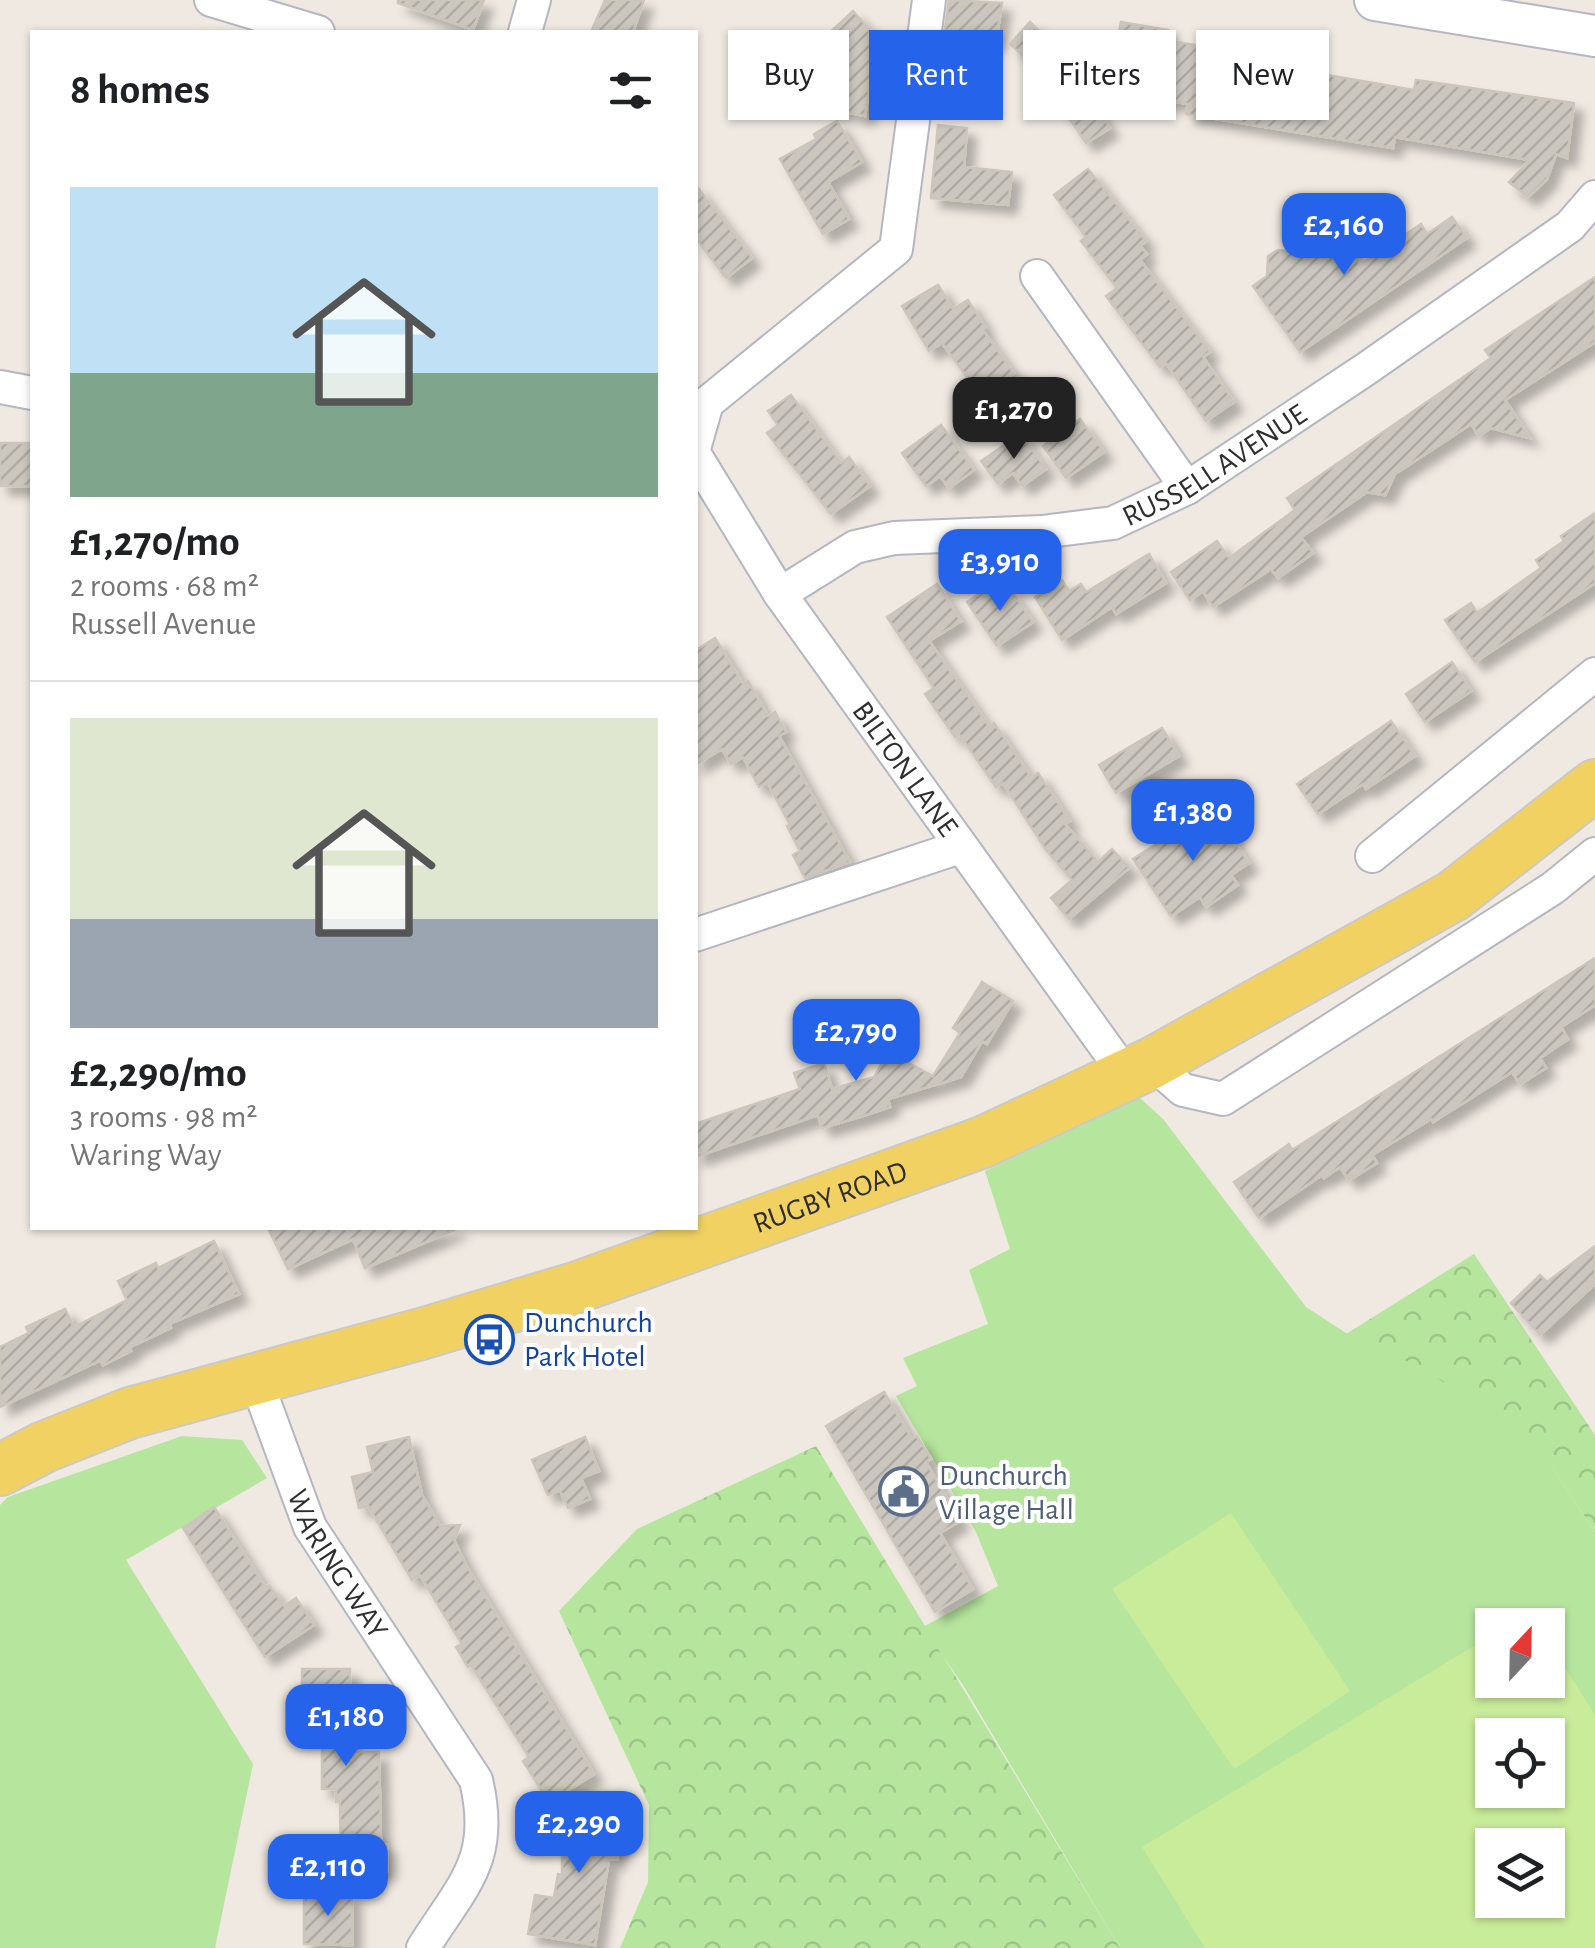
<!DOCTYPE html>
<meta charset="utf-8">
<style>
body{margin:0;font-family:"Alegreya Sans",sans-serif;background:#f6f6f6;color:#202124;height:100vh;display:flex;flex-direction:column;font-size:38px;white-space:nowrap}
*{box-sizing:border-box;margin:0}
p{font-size:32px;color:#757577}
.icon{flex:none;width:55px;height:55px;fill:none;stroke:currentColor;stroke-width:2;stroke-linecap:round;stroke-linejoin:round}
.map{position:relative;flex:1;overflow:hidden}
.drawer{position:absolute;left:30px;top:30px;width:668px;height:1200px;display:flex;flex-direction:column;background:#fff;border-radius:0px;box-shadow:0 2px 8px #0004}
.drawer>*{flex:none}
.hud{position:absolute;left:728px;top:30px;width:718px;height:90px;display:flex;gap:20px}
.needle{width:65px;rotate:22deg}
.controls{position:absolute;left:1475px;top:1608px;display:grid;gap:20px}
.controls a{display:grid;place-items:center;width:90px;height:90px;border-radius:0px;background:#fff;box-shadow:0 2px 8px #0004;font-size:50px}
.price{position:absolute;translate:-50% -85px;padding:0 22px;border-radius:20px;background:#2563eb;color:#fff;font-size:32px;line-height:65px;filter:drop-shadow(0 2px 5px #0008)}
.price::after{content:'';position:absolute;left:50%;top:60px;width:30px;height:22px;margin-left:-15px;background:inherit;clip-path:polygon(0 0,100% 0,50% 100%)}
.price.current{background:#222;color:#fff}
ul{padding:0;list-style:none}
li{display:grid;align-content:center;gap:20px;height:530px;padding:0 40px}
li+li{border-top:2px solid #e0e0e0}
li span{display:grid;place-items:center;height:310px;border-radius:0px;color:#555}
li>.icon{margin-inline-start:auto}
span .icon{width:180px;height:180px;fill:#fffc;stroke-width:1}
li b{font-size:42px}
h2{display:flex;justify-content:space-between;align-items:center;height:120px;padding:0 40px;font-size:42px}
.tag{padding:0 35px;border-radius:0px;background:#fff;box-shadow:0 2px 8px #0004;font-size:35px;line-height:90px}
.tag.current{background:#2563eb;color:#fff}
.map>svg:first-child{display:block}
</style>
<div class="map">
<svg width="1595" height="1948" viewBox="0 0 1595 1948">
<defs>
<pattern id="forest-crowns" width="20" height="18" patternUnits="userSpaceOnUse" patternTransform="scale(2.5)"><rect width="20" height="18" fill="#b6e59e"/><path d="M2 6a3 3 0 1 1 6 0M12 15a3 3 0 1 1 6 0" fill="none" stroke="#9dc588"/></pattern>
<pattern id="building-hatch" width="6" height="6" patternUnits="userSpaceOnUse" patternTransform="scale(2.5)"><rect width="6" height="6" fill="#cbc7bf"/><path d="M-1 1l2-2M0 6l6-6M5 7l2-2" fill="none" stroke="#afaba4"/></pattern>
<filter id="shadow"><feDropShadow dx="9" dy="9" stdDeviation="5" flood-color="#0004"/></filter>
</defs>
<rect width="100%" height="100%" fill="#efe9e1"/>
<g fill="url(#forest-crowns)">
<path d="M 1474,1254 L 1595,1435 L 1595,1532 L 1552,1467 L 1346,1334 Z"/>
<path d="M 816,1446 L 1120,1948 L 620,1948 L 648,1882 L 649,1805 L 559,1611 L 637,1529 Z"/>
</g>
<g fill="#b6e59e" fill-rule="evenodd">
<path d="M 1140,1098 L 1163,1119 L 1306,1307 L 1346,1333 L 1387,1350 L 1484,1405 L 1552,1467 L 1595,1532 L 1595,1948 L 1120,1948 L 963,1685 L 923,1627 L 998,1586 L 976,1532 L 896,1396 L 917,1386 L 903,1358 L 988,1324 L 969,1270 L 1010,1249 L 985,1171 ZM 1492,1625 L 1548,1625 L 1548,1680 L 1492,1680 ZM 1492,1735 L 1548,1735 L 1548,1790 L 1492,1790 ZM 1492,1845 L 1548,1845 L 1548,1900 L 1492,1900 Z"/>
<path d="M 182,1436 L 242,1440 L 267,1478 L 126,1560 L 253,1764 L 215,1948 L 0,1948 L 0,1505 L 8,1497 Z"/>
</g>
<g fill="#c9ec9a" fill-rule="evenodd">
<path d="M 1231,1513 L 1350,1691 L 1234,1769 L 1112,1589 Z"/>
<path d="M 1492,1635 L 1492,1680 L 1548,1680 L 1548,1641 L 1595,1715 L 1595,1948 L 1205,1948 L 1142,1847 ZM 1492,1735 L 1548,1735 L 1548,1790 L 1492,1790 ZM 1492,1845 L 1548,1845 L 1548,1900 L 1492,1900 Z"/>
</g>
<g fill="url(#building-hatch)" stroke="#cbc5ba" stroke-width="2.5" filter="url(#shadow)">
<path d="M 398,0 L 484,0 L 473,30 L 398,3 Z"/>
<path d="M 605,0 L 644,0 L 633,32 L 591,32 Z"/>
<path d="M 949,0 L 1002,3 L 996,42 L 970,39 L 969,47 L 943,43 Z"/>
<path d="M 853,11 L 877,38 L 865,116 L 826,108 L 833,50 L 824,38 Z"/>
<path d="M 1030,22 L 1060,51 L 1110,128 L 1086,143 L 1034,66 L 1010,44 Z"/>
<path d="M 1121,22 L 1168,30 L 1166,40 L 1294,62 L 1292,69 L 1414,90 L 1416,80 L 1574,103 L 1567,158 L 1556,154 L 1547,179 L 1528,197 L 1509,182 L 1530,160 L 1395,137 L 1393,148 L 1186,114 L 1188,104 L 1149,97 L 1154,66 L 1135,62 L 1136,57 L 1115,53 Z"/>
<path d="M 837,121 L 862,162 L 828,182 L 849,219 L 823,234 L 780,159 L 816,139 L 814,134 Z"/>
<path d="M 938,125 L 967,128 L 964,167 L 1012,172 L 1008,205 L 931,198 Z"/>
<path d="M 1088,169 L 1146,241 L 1140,246 L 1147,254 L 1140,260 L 1210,352 L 1203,357 L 1234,402 L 1206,421 L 1166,363 L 1160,367 L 1106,296 L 1117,288 L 1081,241 L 1086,237 L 1054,195 Z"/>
<path d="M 695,184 L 752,258 L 726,278 L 695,237 Z"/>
<path d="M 1452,217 L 1467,238 L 1300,352 L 1253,286 L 1267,276 L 1268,256 L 1278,250 L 1312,254 L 1315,231 L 1325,224 L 1336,230 L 1361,264 L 1421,224 L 1427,234 Z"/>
<path d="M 1595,277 L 1595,342 L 1505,400 L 1530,438 L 1491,428 L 1479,436 L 1471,424 L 1395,474 L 1385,495 L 1367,492 L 1301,537 L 1313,553 L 1278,578 L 1271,569 L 1213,607 L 1203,591 L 1190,600 L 1171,572 L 1217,541 L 1229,558 L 1295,510 L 1287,498 L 1491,358 L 1485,350 Z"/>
<path d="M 938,285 L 953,309 L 968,300 L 985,327 L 982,329 L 1014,373 L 981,396 L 942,343 L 929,351 L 902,306 Z"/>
<path d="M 791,395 L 841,463 L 849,457 L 870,486 L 831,514 L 767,433 L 778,425 L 768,411 Z"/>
<path d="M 1080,419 L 1104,452 L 1066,478 L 1043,446 Z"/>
<path d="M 941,425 L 974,470 L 949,488 L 940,476 L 926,486 L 902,453 Z"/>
<path d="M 1021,434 L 1046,469 L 1022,486 L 1013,473 L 998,484 L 981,461 Z"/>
<rect x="0" y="443" width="32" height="43"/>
<path d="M 1595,513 L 1595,583 L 1475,662 L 1445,620 L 1471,603 L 1477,613 L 1541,568 L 1536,560 L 1564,541 L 1561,536 Z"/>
<path d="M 1149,554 L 1166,583 L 1116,614 L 1112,607 L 1062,640 L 1035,597 L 1062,580 L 1069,591 L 1081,584 L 1086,592 Z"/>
<path d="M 937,584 L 961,621 L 929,641 L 989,726 L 994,723 L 1031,777 L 1038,773 L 1070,821 L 1065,824 L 1098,862 L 1112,849 L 1129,868 L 1069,919 L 1051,898 L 1072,880 L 1046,850 L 1003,783 L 996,787 L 959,734 L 955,737 L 925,694 L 934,688 L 887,617 Z"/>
<path d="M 993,585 L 1000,596 L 1010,589 L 1033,622 L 997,646 L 967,602 Z"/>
<path d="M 715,638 L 743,684 L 748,681 L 768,716 L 775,712 L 786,732 L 779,736 L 850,862 L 805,878 L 793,855 L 800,851 L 787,826 L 790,825 L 767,782 L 759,787 L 743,757 L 731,764 L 722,749 L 695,765 L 695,651 Z"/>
<path d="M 1452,662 L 1471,691 L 1425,722 L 1406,694 Z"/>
<path d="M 1391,721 L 1415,756 L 1366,789 L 1363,784 L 1318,814 L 1297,784 Z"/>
<path d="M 1162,728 L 1179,756 L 1116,793 L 1099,765 Z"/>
<path d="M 1213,809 L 1249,863 L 1231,875 L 1238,885 L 1206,907 L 1200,897 L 1171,916 L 1133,859 Z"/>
<path d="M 1595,958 L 1595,1005 L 1561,1027 L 1568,1039 L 1540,1058 L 1546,1068 L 1520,1084 L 1512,1072 L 1433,1122 L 1431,1119 L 1372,1155 L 1377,1163 L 1349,1180 L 1340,1167 L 1324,1178 L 1322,1175 L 1259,1218 L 1234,1182 L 1289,1144 L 1292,1150 Z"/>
<path d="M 982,982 L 1013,1001 L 987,1044 L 982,1041 L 961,1077 L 888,1099 L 890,1107 L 863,1116 L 822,1128 L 818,1115 L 695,1157 L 695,1124 L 800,1089 L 794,1073 L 824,1063 L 832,1089 L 874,1077 L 888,1052 L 933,1076 L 960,1033 L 953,1028 Z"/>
<path d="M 268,1228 L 459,1228 L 365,1268 L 353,1239 L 288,1269 Z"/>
<path d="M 214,1241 L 239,1294 L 169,1324 L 171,1328 L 130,1347 L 131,1351 L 103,1365 L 101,1360 L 0,1407 L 0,1347 L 29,1333 L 26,1327 L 65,1309 L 74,1327 L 127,1300 L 118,1281 L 156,1263 L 158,1268 Z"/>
<path d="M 1595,1246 L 1595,1284 L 1540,1335 L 1511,1303 L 1540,1275 L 1547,1282 Z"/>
<path d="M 884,1392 L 912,1439 L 917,1436 L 931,1459 L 926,1462 L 960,1521 L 940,1533 L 973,1589 L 935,1612 L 826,1426 Z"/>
<path d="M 409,1437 L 422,1495 L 440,1526 L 460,1525 L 454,1540 L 467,1567 L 594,1774 L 549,1802 L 523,1761 L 529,1757 L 471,1665 L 468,1667 L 456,1647 L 462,1644 L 420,1575 L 412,1580 L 368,1506 L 359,1508 L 352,1477 L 373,1472 L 367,1447 Z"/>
<path d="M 585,1437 L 599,1471 L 581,1478 L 590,1499 L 568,1508 L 560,1490 L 548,1495 L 532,1460 Z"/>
<path d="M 214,1507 L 265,1587 L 269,1585 L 284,1606 L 296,1598 L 314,1625 L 265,1657 L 183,1528 Z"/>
<path d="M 302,1669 L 350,1669 L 350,1752 L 379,1752 L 381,1845 L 387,1845 L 387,1871 L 341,1871 L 340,1802 L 336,1802 L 336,1789 L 322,1789 L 322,1734 L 302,1734 Z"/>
<path d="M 617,1807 L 617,1859 L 609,1859 L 595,1945 L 528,1934 L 535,1895 L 554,1898 L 558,1874 L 562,1875 L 562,1823 L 553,1808 Z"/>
<path d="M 304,1894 L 352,1894 L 352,1945 L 304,1944 Z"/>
</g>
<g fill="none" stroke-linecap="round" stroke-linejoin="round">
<defs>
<g id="minor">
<path d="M 211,0 L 318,32"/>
<path d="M 525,32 L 534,0"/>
<path d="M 1037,276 L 1187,488"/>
<path d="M 0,387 L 32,393"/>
<path d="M 695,445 L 707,403 L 896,249 L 929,0"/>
<path id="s1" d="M 695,455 L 780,594 L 1126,1075"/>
<path id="s2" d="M 780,594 L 855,547 L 894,538 L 1042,532 L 1113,523 L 1187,488 L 1366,369 L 1570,226 L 1595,197"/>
<path d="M 1372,856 L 1595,674"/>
<path d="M 695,935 L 960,847"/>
<path d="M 1152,1063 L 1183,1090 L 1223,1099 L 1553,888 L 1595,854"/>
<path id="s3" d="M 256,1380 L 310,1527 L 476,1780 C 495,1860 463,1884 423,1948"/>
</g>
<path id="tertiary" d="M 1375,0 L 1595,36"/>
<g id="primary">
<path id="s4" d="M 0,1470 L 44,1447 L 130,1413 L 421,1334 L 578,1287 L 983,1142 L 1152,1063 L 1453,896 L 1595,785"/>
</g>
</defs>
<use href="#minor" stroke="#b4b7c1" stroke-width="36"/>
<use href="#tertiary" stroke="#b4b7c1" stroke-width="44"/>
<use href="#primary" stroke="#c9c9c9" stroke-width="54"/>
<use href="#minor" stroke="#fff" stroke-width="32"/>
<use href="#tertiary" stroke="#fff" stroke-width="40"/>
<use href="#primary" stroke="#f2d163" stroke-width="50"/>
</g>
<defs>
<symbol id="bus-ring" viewBox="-11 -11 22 22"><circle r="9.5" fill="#fff" stroke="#1a4fb4" stroke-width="1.5"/><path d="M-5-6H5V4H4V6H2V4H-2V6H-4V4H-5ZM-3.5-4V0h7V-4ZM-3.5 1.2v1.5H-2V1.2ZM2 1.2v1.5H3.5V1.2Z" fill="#1a4fb4"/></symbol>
<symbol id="civic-ring" viewBox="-11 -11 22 22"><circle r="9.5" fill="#fff" stroke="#5c6f8a" stroke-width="1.5"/><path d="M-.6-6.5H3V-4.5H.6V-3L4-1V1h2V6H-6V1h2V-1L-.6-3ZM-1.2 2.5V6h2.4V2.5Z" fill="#5c6f8a"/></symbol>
</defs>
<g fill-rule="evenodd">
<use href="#bus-ring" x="462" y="1312" width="55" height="55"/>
<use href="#civic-ring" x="876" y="1464" width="55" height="55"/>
</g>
<g text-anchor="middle" stroke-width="8" stroke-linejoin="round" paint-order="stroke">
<g font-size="30" fill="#2e2e2e" stroke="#fff">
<text dy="10" stroke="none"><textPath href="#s2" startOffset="465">RUSSELL AVENUE</textPath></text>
<text dy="10" stroke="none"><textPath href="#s1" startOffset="378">BILTON LANE</textPath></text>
<text dy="10" stroke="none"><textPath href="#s4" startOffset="875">RUGBY ROAD</textPath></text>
<text dy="10" stroke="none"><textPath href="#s3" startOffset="202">WARING WAY</textPath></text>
</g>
<g font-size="30" fill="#164399" stroke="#fff" text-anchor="start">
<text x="524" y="1332">Dunchurch<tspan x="524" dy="34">Park Hotel</tspan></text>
</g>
<g font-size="30" fill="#4e5e75" stroke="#fff" text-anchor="start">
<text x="939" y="1485">Dunchurch<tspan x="939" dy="34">Village Hall</tspan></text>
</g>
</g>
</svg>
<div class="controls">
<a><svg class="needle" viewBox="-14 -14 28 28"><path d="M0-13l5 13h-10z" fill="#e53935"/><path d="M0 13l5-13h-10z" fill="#757577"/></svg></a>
<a><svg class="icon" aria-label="locate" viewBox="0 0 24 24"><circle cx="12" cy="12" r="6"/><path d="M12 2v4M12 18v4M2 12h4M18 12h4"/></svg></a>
<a><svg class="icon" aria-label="layers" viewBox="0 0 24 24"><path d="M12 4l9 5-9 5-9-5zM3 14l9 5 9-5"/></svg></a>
</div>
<b class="price" style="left:1344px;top:278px">£2,160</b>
<b class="price current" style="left:1014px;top:462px">£1,270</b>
<b class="price" style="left:1000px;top:614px">£3,910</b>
<b class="price" style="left:1193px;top:864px">£1,380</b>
<b class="price" style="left:856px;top:1084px">£2,790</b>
<b class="price" style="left:346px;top:1769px">£1,180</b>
<b class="price" style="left:579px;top:1876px">£2,290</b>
<b class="price" style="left:328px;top:1919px">£2,110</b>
<div class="hud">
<a class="tag">Buy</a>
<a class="tag current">Rent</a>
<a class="tag">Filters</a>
<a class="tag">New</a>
</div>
<section class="drawer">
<h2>8 homes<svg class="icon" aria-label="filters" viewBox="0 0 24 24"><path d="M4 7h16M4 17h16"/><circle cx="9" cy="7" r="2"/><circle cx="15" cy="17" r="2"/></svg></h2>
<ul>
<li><span style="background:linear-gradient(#bfe0f5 60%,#7fa58c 0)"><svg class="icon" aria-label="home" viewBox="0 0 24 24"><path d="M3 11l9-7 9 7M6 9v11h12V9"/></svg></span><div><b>£1,270/mo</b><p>2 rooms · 68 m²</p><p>Russell Avenue</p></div></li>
<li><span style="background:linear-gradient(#dfe7d0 65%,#9aa5b1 0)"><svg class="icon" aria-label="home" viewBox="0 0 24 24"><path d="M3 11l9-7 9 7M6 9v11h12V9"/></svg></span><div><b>£2,290/mo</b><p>3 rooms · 98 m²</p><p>Waring Way</p></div></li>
</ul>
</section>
</div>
